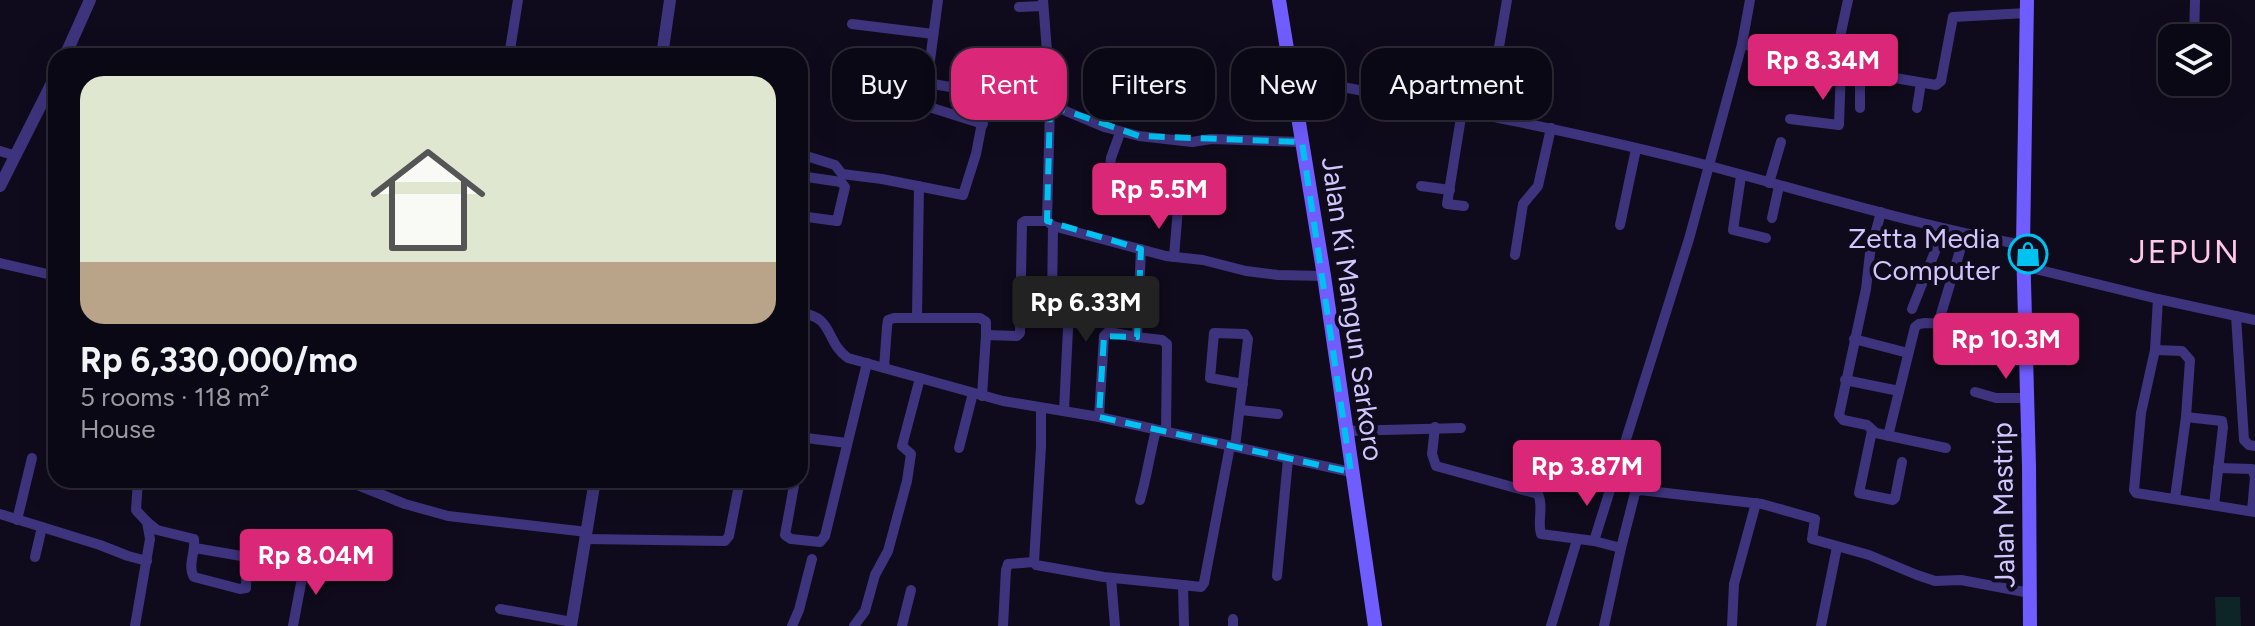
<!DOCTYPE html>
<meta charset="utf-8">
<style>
body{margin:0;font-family:Figtree,sans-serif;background:#191622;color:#f1f3f6;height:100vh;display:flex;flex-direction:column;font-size:30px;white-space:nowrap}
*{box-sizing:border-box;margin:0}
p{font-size:26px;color:#9a9aa0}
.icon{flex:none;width:44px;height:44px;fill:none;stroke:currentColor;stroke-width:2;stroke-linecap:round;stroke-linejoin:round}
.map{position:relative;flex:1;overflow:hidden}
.sheet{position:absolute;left:48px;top:48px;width:760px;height:440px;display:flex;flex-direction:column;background:#0b0815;border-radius:24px;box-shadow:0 8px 32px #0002,0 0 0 2px #2b2934}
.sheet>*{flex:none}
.top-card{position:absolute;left:832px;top:48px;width:760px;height:72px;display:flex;gap:16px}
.controls{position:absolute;left:2158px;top:24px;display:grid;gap:16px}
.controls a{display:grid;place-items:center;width:72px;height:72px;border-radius:16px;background:#0b0815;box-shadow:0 8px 32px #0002,0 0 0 2px #2b2934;font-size:40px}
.price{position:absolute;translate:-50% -68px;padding:0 18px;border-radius:8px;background:#db2777;color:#fff;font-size:26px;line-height:52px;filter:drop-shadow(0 2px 4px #0008)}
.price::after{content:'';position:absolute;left:50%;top:48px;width:24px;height:18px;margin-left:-12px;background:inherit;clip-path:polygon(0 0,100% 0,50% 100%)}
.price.current{background:#222;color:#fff}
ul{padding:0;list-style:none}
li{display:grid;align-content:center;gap:16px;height:424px;padding:0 32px}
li+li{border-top:2px solid #2b2934}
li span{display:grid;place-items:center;height:248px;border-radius:24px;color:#555}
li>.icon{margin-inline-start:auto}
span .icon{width:144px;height:144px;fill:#fffc;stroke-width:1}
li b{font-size:34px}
.pill{padding:0 28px;border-radius:24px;background:#0b0815;box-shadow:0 8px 32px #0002,0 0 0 2px #2b2934;font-size:28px;line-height:72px}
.pill.current{background:#db2777;color:#fff}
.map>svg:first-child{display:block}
</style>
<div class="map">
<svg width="2255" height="626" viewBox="0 0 2255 626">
<rect width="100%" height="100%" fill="#0f0b1c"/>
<path fill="#0e2527" d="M 2215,597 L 2240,597 L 2241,626 L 2216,626 Z"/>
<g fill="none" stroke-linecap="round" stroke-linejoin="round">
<g stroke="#3e347d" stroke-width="10">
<path d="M 938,0 L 927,83 L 1049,104 L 1104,127 L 1139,136 L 1192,142 L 1211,139 L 1302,142"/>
<path d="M 1043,0 L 1048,65 L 1049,104"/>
<path d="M 1019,7 L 1043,6"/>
<path d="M 852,24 L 933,34"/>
<path d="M 2194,38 L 2195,0"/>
<path d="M 1742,44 L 1860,72 L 1936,85 L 1941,81 L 1953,17 L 2027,13"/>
<path d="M 509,56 L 518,0"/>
<path d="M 1834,65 L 1848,0"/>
<path d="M 1291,77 C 1430,104 1569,130 1706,165 C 1811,193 1915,225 2023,245"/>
<path d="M 927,83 L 925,103 L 926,106 L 983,124"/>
<path d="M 1050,105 L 1047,221 L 1053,226 L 1166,256 L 1203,260 L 1246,271 L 1278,275 L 1324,276"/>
<path d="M 1860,108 L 1860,72"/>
<path d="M 1917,108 L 1921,83"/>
<path d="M 1462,111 L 1447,204 L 1464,206"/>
<path d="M 1470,112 L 1477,87 L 1493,70 L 1499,47 L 1507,0"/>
<path d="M 1790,119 L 1839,125 L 1841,67"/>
<path d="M 0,151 L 16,156"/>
<path d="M 800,154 L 835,165 L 842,174 L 882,179 L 963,195 L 976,154 L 988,92"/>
<path d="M 800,176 L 841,182 L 845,187 L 837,221 L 800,216"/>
<path d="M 1741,176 L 1733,230 L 1766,238"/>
<path d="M 1769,183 L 1781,142"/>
<path d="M 1108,185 L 1111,158 L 1120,133"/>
<path d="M 1421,186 L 1450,190"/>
<path d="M 1881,212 L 1870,253 L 1866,289 L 1839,415 L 1843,420 L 1867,425 L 1876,433 L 1946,448"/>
<path d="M 1772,218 L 1779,186"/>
<path d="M 1620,225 L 1636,149"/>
<path d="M 1053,226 L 1052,304 L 1055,307 L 1069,308 L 1064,411"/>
<path d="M 1141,249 L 1137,337 L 1162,340 L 1167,344 L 1166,432"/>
<path d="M 1515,255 L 1523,204 L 1538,186 L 1551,128"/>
<path d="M 1174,257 L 1178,208"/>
<path d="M 0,263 L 56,276"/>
<path d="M 2023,266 L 2158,299 L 2255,320"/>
<path d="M 2158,299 L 2155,350 L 2141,413 L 2134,490 L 2136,493 L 2255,512"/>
<path d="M 1912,309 L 1944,229"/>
<path d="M 800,313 C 834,316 825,342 848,358 L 1003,401 L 1099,417 L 1351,472"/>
<path d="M 2236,316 L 2244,440 L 2249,445 L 2255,446"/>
<path d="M 917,317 L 919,186"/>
<path d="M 1938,324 L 1965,234"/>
<path d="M 1854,339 L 1908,353"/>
<path d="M 2155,350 L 2182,351 L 2190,360 L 2186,417 L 2175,498"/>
<path d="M 884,368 L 887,327 L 888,320 L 894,318 L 980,318 L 986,322 L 986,335"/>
<path d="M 1845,380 L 1899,391"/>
<path d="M 1975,392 L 1996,398 L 2027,398"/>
<path d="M 982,396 L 986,335 L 1017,336 L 1020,333 L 1022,223 L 1025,221 L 1047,221"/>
<path d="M 1041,408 L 1041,447 L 1034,562 L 1036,565 L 1104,577 L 1183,585"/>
<path d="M 1241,410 L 1278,414"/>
<path d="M 1099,417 L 1104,336 L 1108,332 L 1137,337"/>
<path d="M 2186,417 L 2222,421 L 2223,427 L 2214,505"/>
<path d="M 1435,427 L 1432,454 L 1436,466 L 1538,494 C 1544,507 1537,521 1541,534 L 1594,541 L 1621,548"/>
<path d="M 1345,431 L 1461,428"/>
<path d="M 1872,431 L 1859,493 L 1893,500 L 1895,498 L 1902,462"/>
<path d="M 1888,436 L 1915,327 L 1919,324 L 1925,323 L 1972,325"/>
<path d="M 1235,447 L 1248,339 L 1245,334 L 1214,333 L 1210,378 L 1243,384"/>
<path d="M 959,448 L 973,393"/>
<path d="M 800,456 L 802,443 L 806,438 L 847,443"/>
<path d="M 2218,468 L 2252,469 L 2255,477 L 2252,511"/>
<path d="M 345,480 L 405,504 L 448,516 L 587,532"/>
<path d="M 795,480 L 785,535 L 791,539 L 820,542 L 825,536 L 867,363"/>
<path d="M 1140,500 C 1147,476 1150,453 1156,430"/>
<path d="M 0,514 L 100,545 L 128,556 L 147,561"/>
<path d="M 17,520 L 32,458"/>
<path d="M 147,522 L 157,530 L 194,539 C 196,551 187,566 194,577 L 240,589 L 246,588 L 247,557 L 195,548"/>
<path d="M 585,539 L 725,541 L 729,536 L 740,480"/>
<path d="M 1594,541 L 1689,239 L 1742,44 L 1750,0"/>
<path d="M 35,557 L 42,527"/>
<path d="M 1277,576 L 1288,459"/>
<path d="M 1111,578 L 1115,626"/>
<path d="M 500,609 L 572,622"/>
<path d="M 1233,619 L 1233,626"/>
<path d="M 135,626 L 150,539 L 147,522 L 136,510 L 138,480"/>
<path d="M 293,626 L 305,562"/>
<path d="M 792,626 L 799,610 L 812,559"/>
<path d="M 854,626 L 865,611 L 875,575 L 888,551 L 907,481 L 911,454 L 902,446 L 920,378"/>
<path d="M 902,626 L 911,590"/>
<path d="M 1003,626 L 1006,570 L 1008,564 L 1034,562"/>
<path d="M 1184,626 L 1183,585 L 1201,587 L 1204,583 L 1230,446"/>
<path d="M 1551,626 L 1577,540"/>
<path d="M 1604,626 L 1621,548 L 1635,493 L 1640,490 L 1762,504 L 1815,519 L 1812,539 L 1869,555 L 1917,575 L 1935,581 L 1961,580 L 2030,593"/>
<path d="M 1732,626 L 1734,584 L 1756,503"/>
<path d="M 1821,626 L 1837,547"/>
</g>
<g stroke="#3e347d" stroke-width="12">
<path d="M 65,56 L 90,0"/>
<path d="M 662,56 L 670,0"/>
<path d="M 0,186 L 56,75"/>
<path d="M 571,626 L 595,480"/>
</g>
<g stroke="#705dff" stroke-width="14">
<path d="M 1279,0 L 1324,276 L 1375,626"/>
<path d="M 2027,0 L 2023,245 L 2029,466 L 2030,626"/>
</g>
</g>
<path fill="none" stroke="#00c2f1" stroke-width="6" stroke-dasharray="16 10" stroke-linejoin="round" d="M 1050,105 L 1139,136 L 1302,142 L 1351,472 L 1099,417 L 1104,336 L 1137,337 L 1141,249 L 1047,221 Z"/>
<defs>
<symbol id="shop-ring" viewBox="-11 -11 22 22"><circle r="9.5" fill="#0f0b1c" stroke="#00c2f1" stroke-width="1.5"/><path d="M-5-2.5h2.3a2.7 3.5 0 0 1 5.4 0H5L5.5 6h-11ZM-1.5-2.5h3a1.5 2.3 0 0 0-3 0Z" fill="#00c2f1"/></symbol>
</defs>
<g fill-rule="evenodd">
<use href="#shop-ring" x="2006" y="232" width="44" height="44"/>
</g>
<g text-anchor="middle" stroke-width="8" stroke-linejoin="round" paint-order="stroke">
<g font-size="28" fill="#d2c6ff" stroke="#0f0b1c" text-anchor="end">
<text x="2000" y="248">Zetta Media<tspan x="2000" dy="32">Computer</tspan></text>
</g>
<g font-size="28" fill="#d2c6ff" stroke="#0f0b1c">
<text transform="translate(1353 309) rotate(82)" y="10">Jalan Ki Mangun Sarkoro</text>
<text transform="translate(2003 505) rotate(-91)" y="10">Jalan Mastrip</text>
</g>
<g font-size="32" letter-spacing="2" fill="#ffc8e6" stroke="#0f0b1c">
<text x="2185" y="263">JEPUN</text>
</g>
</g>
</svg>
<div class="controls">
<a><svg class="icon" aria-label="layers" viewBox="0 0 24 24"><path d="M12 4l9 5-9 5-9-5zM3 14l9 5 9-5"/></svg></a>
</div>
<b class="price" style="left:1823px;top:102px">Rp 8.34M</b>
<b class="price" style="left:1159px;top:231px">Rp 5.5M</b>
<b class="price current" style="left:1086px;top:344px">Rp 6.33M</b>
<b class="price" style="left:2006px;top:381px">Rp 10.3M</b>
<b class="price" style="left:1587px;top:508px">Rp 3.87M</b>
<b class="price" style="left:316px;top:597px">Rp 8.04M</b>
<div class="top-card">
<a class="pill">Buy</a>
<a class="pill current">Rent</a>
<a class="pill">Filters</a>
<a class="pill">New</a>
<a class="pill">Apartment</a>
</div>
<section class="sheet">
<ul>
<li><span style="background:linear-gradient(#dfe7d0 75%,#b9a48a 0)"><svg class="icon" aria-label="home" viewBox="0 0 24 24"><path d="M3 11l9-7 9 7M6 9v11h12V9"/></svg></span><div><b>Rp 6,330,000/mo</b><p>5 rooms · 118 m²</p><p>House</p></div></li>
</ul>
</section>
</div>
